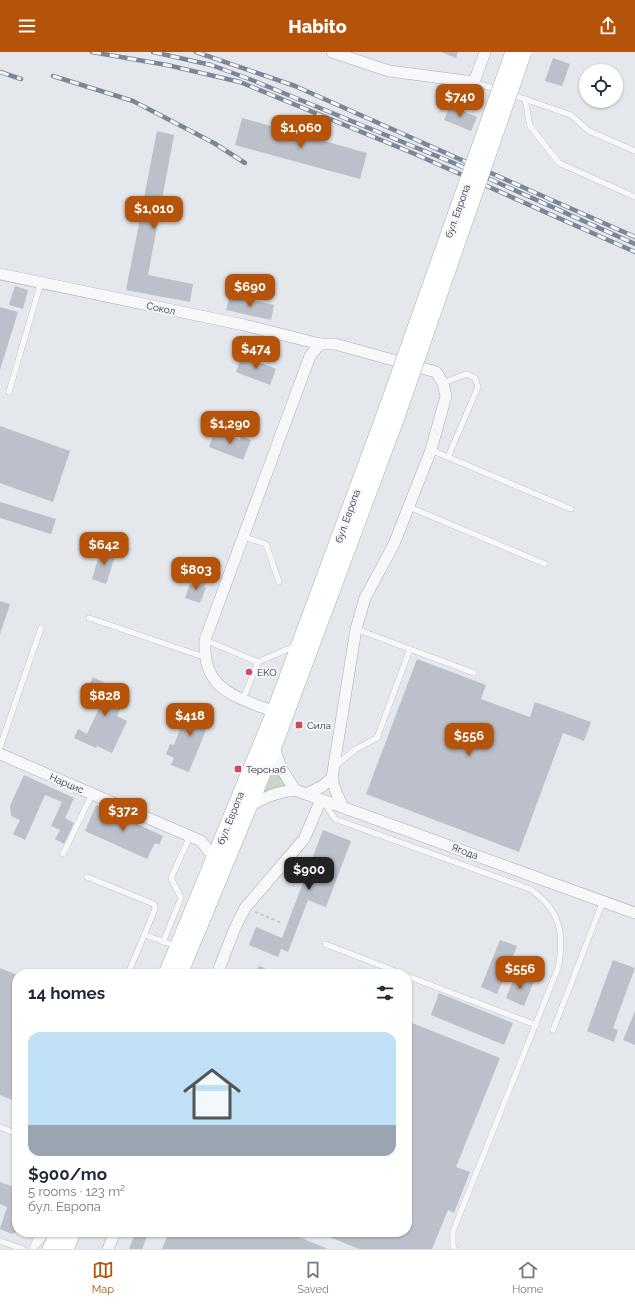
<!DOCTYPE html>
<meta charset="utf-8">
<style>
body{margin:0;font-family:Raleway,sans-serif;background:#f6f6f7;color:#1f2937;height:100vh;display:flex;flex-direction:column;font-size:15px;white-space:nowrap}
*{box-sizing:border-box;margin:0}
p{font-size:13px;color:#747a83}
.icon{flex:none;width:22px;height:22px;fill:none;stroke:currentColor;stroke-width:2;stroke-linecap:round;stroke-linejoin:round}
.map{position:relative;flex:1;overflow:hidden}
.side{position:absolute;left:12px;top:917px;width:400px;height:268px;display:flex;flex-direction:column;background:#fff;border-radius:16px;box-shadow:0 1px 3px #0004}
.side>*{flex:none}
.buttons{position:absolute;left:579px;top:12px;display:grid;gap:8px}
.buttons a{display:grid;place-items:center;width:44px;height:44px;border-radius:50%;background:#fff;box-shadow:0 1px 3px #0004;font-size:20px}
.price{position:absolute;translate:-50% -34px;padding:0 9px;border-radius:8px;background:#b45309;color:#fff;font-size:13px;line-height:26px;filter:drop-shadow(0 1px 2px #0008)}
.price::after{content:'';position:absolute;left:50%;top:24px;width:12px;height:9px;margin-left:-6px;background:inherit;clip-path:polygon(0 0,100% 0,50% 100%)}
.price.selected{background:#222;color:#fff}
ul{padding:0;list-style:none}
li{display:grid;align-content:center;gap:8px;height:212px;padding:0 16px}
li+li{border-top:1px solid #e0e1e3}
li span{display:grid;place-items:center;height:124px;border-radius:12px;color:#555}
li>.icon{margin-inline-start:auto}
span .icon{width:72px;height:72px;fill:#fffc;stroke-width:1}
li b{font-size:17px}
h2{display:flex;justify-content:space-between;align-items:center;height:48px;padding:0 16px;font-size:17px}
header{display:flex;justify-content:space-between;align-items:center;height:52px;padding:0 16px;background:#b45309;color:#fff;font-size:18px;font-weight:800}
.menu{display:flex;justify-content:space-around;align-items:center;height:56px;border-top:1px solid #e0e1e3;background:#fff;font-size:11px;color:#747a83}
.menu a{display:grid;justify-items:center;gap:2px}
.menu .selected{color:#b45309}
.map>svg:first-child{display:block}
</style>
<header><svg class="icon" aria-label="menu" viewBox="0 0 24 24"><path d="M4 6h16M4 12h16M4 18h16"/></svg>Habito<svg class="icon" aria-label="share" viewBox="0 0 24 24"><path d="M12 15V3M7 8l5-5 5 5M5 13v7h14v-7"/></svg></header>
<div class="map">
<svg width="635" height="1197" viewBox="0 0 635 1197">
<rect width="100%" height="100%" fill="#e4e7ec"/>
<path fill="#c9d6c5" d="M 274,695 L 295,738 L 250,754 Z"/>
<g fill="#bbc0ca">
<path d="M 441,0 L 458,0 L 456,6 Z"/>
<path d="M 553,6 L 570,12 L 562,34 L 545,29 Z"/>
<path d="M 450,54 L 477,65 L 471,79 L 444,68 Z"/>
<path d="M 242,66 L 367,101 L 360,127 L 235,93 Z"/>
<path d="M 157,79 L 174,83 L 148,223 L 193,232 L 190,250 L 126,238 Z"/>
<path d="M 15,234 L 28,238 L 23,257 L 9,253 Z"/>
<path d="M 230,243 L 274,253 L 271,268 L 226,258 Z"/>
<path d="M 0,255 L 18,260 L 0,318 Z"/>
<path d="M 242,303 L 276,317 L 270,333 L 236,320 Z"/>
<path d="M 0,374 L 70,399 L 53,450 L 0,431 Z"/>
<path d="M 215,378 L 240,388 L 241,384 L 251,388 L 243,408 L 209,395 Z"/>
<path d="M 0,450 L 56,467 L 51,482 L 0,466 Z"/>
<path d="M 101,497 L 116,502 L 106,532 L 92,527 Z"/>
<path d="M 195,527 L 206,531 L 204,535 L 206,536 L 200,551 L 185,546 L 190,532 L 192,533 Z"/>
<path d="M 0,549 L 10,552 L 0,582 Z"/>
<path d="M 417,607 L 486,633 L 481,647 L 530,665 L 535,650 L 591,670 L 584,689 L 563,681 L 519,800 L 366,742 Z"/>
<path d="M 93,625 L 127,642 L 117,664 L 127,669 L 112,701 L 97,694 L 96,696 L 74,686 L 78,677 L 87,682 L 103,648 L 86,640 Z"/>
<path d="M 190,651 L 213,660 L 189,720 L 171,713 L 174,706 L 166,702 L 170,692 L 174,693 Z"/>
<path d="M 24,723 L 74,746 L 65,766 L 74,771 L 64,792 L 55,787 L 60,778 L 51,774 L 62,750 L 45,743 L 25,788 L 13,782 L 20,768 L 11,764 L 10,754 Z"/>
<path d="M 96,753 L 163,784 L 159,793 L 155,791 L 147,807 L 85,779 Z"/>
<path d="M 323,778 L 351,789 L 326,855 L 308,848 L 288,900 L 281,897 L 278,905 L 249,893 L 256,875 L 282,886 Z"/>
<path d="M 500,888 L 517,894 L 497,942 L 481,935 Z"/>
<path d="M 613,908 L 635,916 L 613,976 L 618,978 L 614,990 L 587,979 Z"/>
<path d="M 259,914 L 278,922 L 255,922 Z"/>
<path d="M 0,916 L 17,923 L 17,1050 L 0,1043 Z"/>
<path d="M 516,921 L 534,929 L 524,954 L 506,946 Z"/>
<path d="M 439,941 L 513,971 L 504,993 L 431,963 Z"/>
<path d="M 635,959 L 635,993 L 623,988 Z"/>
<path d="M 407,969 L 500,1006 L 456,1115 L 470,1120 L 454,1161 L 448,1158 L 432,1197 L 359,1197 L 317,1180 L 407,1180 Z"/>
<path d="M 0,1130 L 17,1136 L 17,1180 L 12,1182 L 0,1177 L 7,1155 L 0,1152 Z"/>
<path d="M 136,1180 L 149,1180 L 142,1197 L 129,1197 Z"/>
<path d="M 169,1180 L 287,1180 L 328,1197 L 162,1197 Z"/>
</g>
<g fill="none" stroke-linecap="round" stroke-linejoin="round">
<defs>
<g id="lane">
<path d="M 474,30 L 498,38"/>
<path d="M 510,42 L 571,63 L 589,79 L 635,99"/>
<path d="M 525,47 L 530,74 L 559,111 L 635,145"/>
<path d="M 443,331 L 466,322 L 475,326 L 478,335 L 448,405"/>
<path d="M 9,340 L 41,230"/>
<path d="M 431,398 L 571,457"/>
<path d="M 409,455 L 545,512"/>
<path d="M 244,485 L 266,492 L 279,530"/>
<path d="M 89,566 L 204,605"/>
<path d="M 356,577 L 474,621"/>
<path d="M 205,588 L 258,610"/>
<path d="M 243,647 L 258,610 L 295,594"/>
<path d="M 0,695 L 41,576"/>
<path d="M 335,714 L 356,697 L 377,686 L 410,597"/>
<path d="M 323,749 L 335,767 L 530,837 C 560,858 565,881 558,916 L 453,1179 L 453,1194 L 455,1197"/>
<path d="M 63,802 L 92,742"/>
<path d="M 87,825 L 154,852 L 155,857 L 128,922"/>
<path d="M 145,883 L 176,894"/>
<path d="M 163,890 L 181,846 L 171,826 L 190,784"/>
<path d="M 325,892 L 403,922"/>
<path d="M 407,924 L 536,973"/>
<path d="M 553,978 L 603,849"/>
<path d="M 0,1075 L 17,1082"/>
<path d="M 0,1189 L 23,1197"/>
<path d="M 33,1195 L 39,1180"/>
<path d="M 33,1197 L 48,1180"/>
</g>
<g id="street">
<path d="M 332,0 L 389,19 L 474,30 L 485,0"/>
<path d="M 0,222 L 244,273 L 320,292 L 335,292 L 436,320 L 443,331 L 446,344 L 431,398 L 394,492 L 365,546 L 356,577 L 332,726 L 336,740 L 343,755"/>
<path d="M 274,660 C 235,644 202,638 205,588 L 310,304 L 320,292"/>
<path d="M 274,695 L 281,716 L 295,738"/>
<path d="M 0,702 L 201,789 L 209,799 L 213,808"/>
<path d="M 306,742 L 321,735 L 332,726"/>
<path d="M 250,754 C 265,745 277,740 295,738 L 635,861"/>
<path d="M 217,922 L 235,876 L 245,856 L 304,787 L 321,748"/>
<path d="M 108,1197 L 115,1180"/>
</g>
<g id="secondary">
<path d="M 166,922 L 274,660 L 384,363"/>
<path d="M 180,922 L 274,695 L 396,368"/>
<path d="M 50,1197 L 58,1180"/>
<path d="M 66,1197 L 73,1180"/>
</g>
</defs>
<use href="#lane" stroke="#a9aeb7" stroke-width="6"/>
<use href="#street" stroke="#a9aeb7" stroke-width="12"/>
<use href="#secondary" stroke="#a9aeb7" stroke-width="16"/>
<path stroke="#c2c5cb" stroke-width="2" stroke-dasharray="3 3" stroke-linecap="butt" d="M 255,860 L 282,871"/>
<use href="#lane" stroke="#f7f8fa" stroke-width="5.5"/>
<use href="#street" stroke="#f7f8fa" stroke-width="11"/>
<use href="#secondary" stroke="#fff" stroke-width="15"/>
<defs>
<g id="rail">
<path d="M 92,0 L 167,13 L 240,30 L 415,102 L 635,200"/>
<path d="M 153,0 L 211,13 L 252,28 L 456,112 L 635,192"/>
<path d="M 196,0 L 295,34 L 635,185"/>
<path d="M 0,20 L 21,27"/>
<path d="M 53,24 L 133,49 L 214,91 L 245,111"/>
</g>
</defs>
<use href="#rail" stroke="#7d8696" stroke-width="4.5"/>
<use href="#rail" stroke="#f4f6f9" stroke-width="3" stroke-dasharray="9" stroke-linecap="butt"/>
<defs>
<g id="secondary-bridge">
<path d="M 384,363 L 513,0"/>
<path d="M 396,368 L 524,0"/>
</g>
</defs>
<use href="#secondary-bridge" stroke="#a9aeb7" stroke-width="16" stroke-linecap="butt"/>
<use href="#secondary-bridge" stroke="#fff" stroke-width="15"/>
</g>
<g fill="#d1495b" stroke="#f4f6f9" stroke-width="1.5">
<circle cx="249" cy="620" r="4"/>
<rect x="295" y="669" width="8" height="8" rx="2"/>
<rect x="234" y="713" width="8" height="8" rx="2"/>
</g>
<g text-anchor="middle" stroke-width="4" stroke-linejoin="round" paint-order="stroke">
<g font-size="10" fill="#2b3445" stroke="#f4f6f9">
<text transform="translate(457 159) rotate(-70)" y="4">бул. Европа</text>
<text transform="translate(161 256) rotate(12)" y="4">Сокол</text>
<text transform="translate(347 464) rotate(-70)" y="4">бул. Европа</text>
<text transform="translate(67 731) rotate(23)" y="4">Нарцис</text>
<text transform="translate(230 766) rotate(-68)" y="4">бул. Европа</text>
<text transform="translate(465 799) rotate(20)" y="4">Ягода</text>
</g>
<g font-size="10" fill="#2b3445" stroke="#f4f6f9" text-anchor="start">
<text x="257" y="624">EKO</text>
<text x="307" y="677">Сила</text>
<text x="246" y="721">Терснаб</text>
</g>
</g>
</svg>
<div class="buttons">
<a><svg class="icon" aria-label="locate" viewBox="0 0 24 24"><circle cx="12" cy="12" r="6"/><path d="M12 2v4M12 18v4M2 12h4M18 12h4"/></svg></a>
</div>
<b class="price" style="left:460px;top:66px">$740</b>
<b class="price" style="left:301px;top:97px">$1,060</b>
<b class="price" style="left:154px;top:178px">$1,010</b>
<b class="price" style="left:250px;top:256px">$690</b>
<b class="price" style="left:256px;top:318px">$474</b>
<b class="price" style="left:230px;top:393px">$1,290</b>
<b class="price" style="left:104px;top:514px">$642</b>
<b class="price" style="left:196px;top:539px">$803</b>
<b class="price" style="left:105px;top:665px">$828</b>
<b class="price" style="left:190px;top:685px">$418</b>
<b class="price" style="left:469px;top:705px">$556</b>
<b class="price" style="left:123px;top:780px">$372</b>
<b class="price selected" style="left:309px;top:839px">$900</b>
<b class="price" style="left:520px;top:938px">$556</b>
<section class="side">
<h2>14 homes<svg class="icon" aria-label="filters" viewBox="0 0 24 24"><path d="M4 7h16M4 17h16"/><circle cx="9" cy="7" r="2"/><circle cx="15" cy="17" r="2"/></svg></h2>
<ul>
<li><span style="background:linear-gradient(#bfe0f5 75%,#9aa5b1 0)"><svg class="icon" aria-label="home" viewBox="0 0 24 24"><path d="M3 11l9-7 9 7M6 9v11h12V9"/></svg></span><div><b>$900/mo</b><p>5 rooms · 123 m²</p><p>бул. Европа</p></div></li>
</ul>
</section>
</div>
<nav class="menu">
<a class="selected"><svg class="icon" aria-label="map" viewBox="0 0 24 24"><path d="M3 6l6-2 6 2 6-2v14l-6 2-6-2-6 2zM9 4v14M15 6v14"/></svg>Map</a>
<a><svg class="icon" aria-label="saved" viewBox="0 0 24 24"><path d="M7 4h10v16l-5-4-5 4z"/></svg>Saved</a>
<a><svg class="icon" aria-label="home" viewBox="0 0 24 24"><path d="M3 11l9-7 9 7M6 9v11h12V9"/></svg>Home</a>
</nav>
